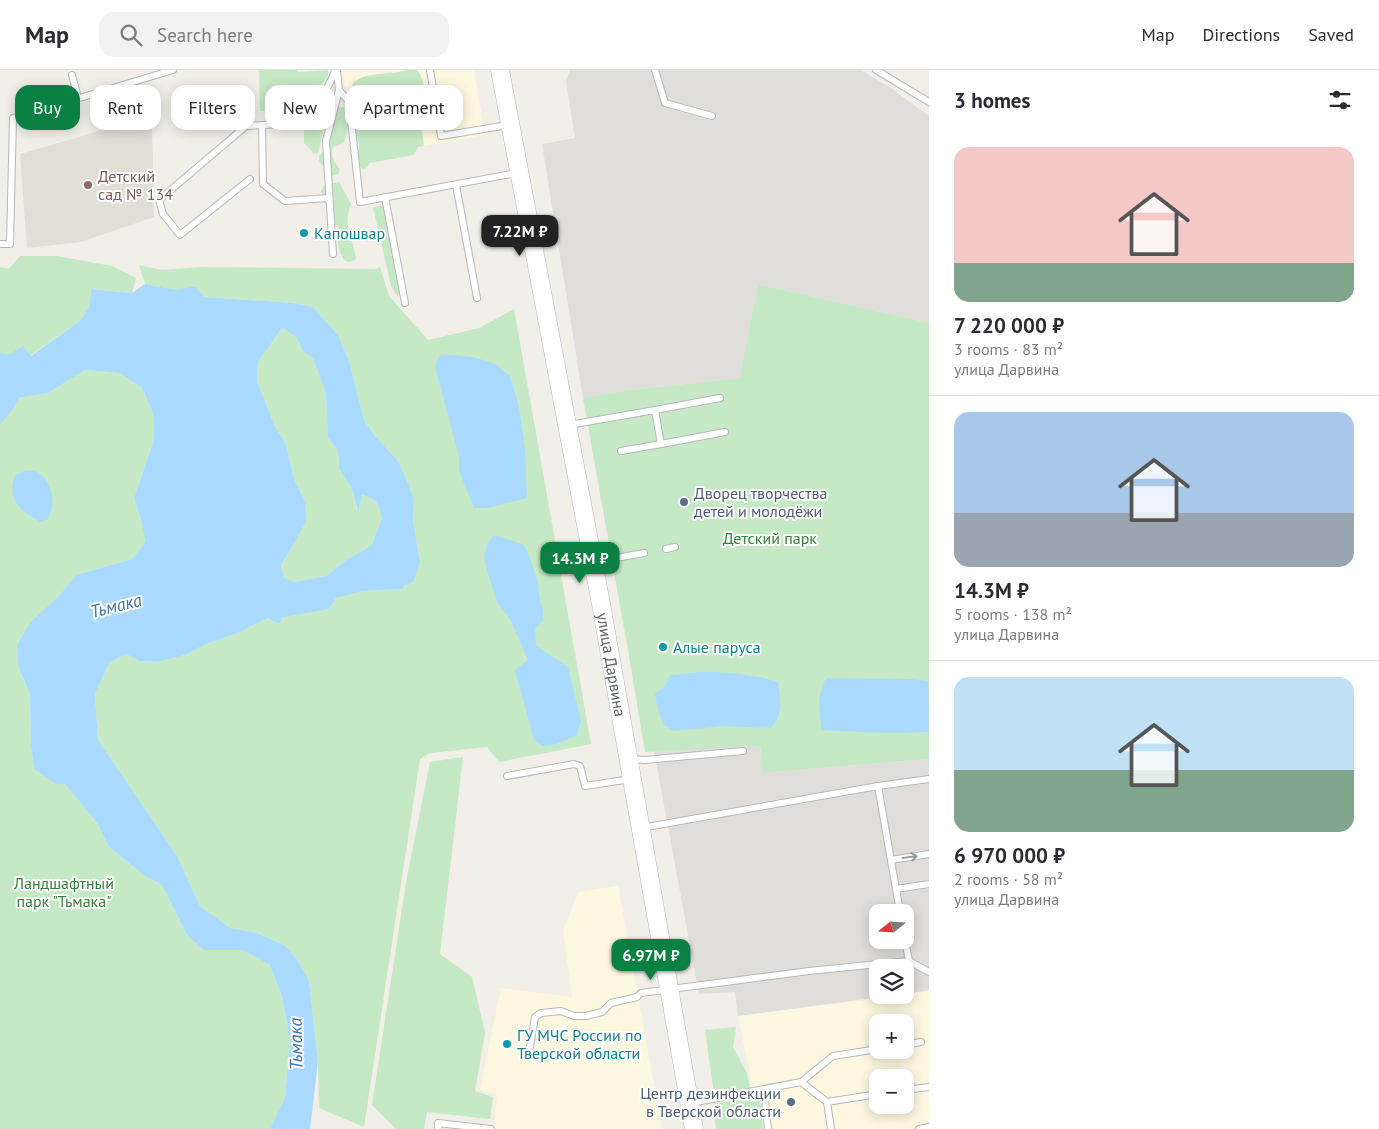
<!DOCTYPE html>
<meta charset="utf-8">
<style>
body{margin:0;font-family:"PT Sans",sans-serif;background:#f2f2f3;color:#2b2b33;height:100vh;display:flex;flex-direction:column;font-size:19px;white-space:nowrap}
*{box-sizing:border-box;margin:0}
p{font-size:16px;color:#7c7c81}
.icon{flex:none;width:28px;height:28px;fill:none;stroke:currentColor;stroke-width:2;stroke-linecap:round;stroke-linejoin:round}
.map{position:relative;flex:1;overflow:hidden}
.drawer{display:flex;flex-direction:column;background:#fff;width:450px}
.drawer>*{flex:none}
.banner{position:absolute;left:15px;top:15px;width:475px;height:45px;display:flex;gap:10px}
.needle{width:32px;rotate:252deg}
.fabs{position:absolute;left:869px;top:834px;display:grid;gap:10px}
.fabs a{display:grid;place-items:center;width:45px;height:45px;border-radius:10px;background:#fff;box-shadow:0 2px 12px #0003;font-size:25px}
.price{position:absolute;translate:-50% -42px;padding:0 11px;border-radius:10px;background:#0b8043;color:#fff;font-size:16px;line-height:32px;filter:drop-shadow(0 1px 2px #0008)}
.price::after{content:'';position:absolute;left:50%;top:30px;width:15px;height:11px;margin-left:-8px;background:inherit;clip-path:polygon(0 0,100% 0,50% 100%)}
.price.active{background:#222;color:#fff}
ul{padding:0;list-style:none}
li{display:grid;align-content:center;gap:10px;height:265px;padding:0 25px}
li+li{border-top:1px solid #e1e1e2}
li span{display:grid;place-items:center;height:155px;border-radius:15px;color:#555}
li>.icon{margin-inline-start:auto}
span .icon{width:90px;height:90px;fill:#fffc;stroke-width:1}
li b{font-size:21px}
h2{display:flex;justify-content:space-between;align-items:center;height:60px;padding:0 25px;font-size:21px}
.pill{padding:0 18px;border-radius:15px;background:#fff;box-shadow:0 2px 12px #0003;font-size:18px;line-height:45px}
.pill.active{background:#0b8043;color:#fff}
header{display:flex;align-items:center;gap:30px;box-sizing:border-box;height:70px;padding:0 25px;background:#fff;border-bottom:1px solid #e1e1e2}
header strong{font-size:24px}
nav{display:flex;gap:28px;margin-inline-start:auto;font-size:18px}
.search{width:350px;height:45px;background:#f2f2f3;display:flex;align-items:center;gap:12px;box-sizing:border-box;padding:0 18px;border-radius:15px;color:#7c7c81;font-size:19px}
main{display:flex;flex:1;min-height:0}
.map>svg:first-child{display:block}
</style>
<header>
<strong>Map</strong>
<div class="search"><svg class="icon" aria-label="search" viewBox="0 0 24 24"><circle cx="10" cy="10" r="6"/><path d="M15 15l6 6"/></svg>Search here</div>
<nav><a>Map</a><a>Directions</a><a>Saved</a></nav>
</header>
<main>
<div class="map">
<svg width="929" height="1059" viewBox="0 0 929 1059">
<rect width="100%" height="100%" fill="#f1efe8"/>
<g fill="#fef7e0" fill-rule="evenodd">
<path d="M 343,0 L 474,0 L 485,65 L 424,76 L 414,11 L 354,19 L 345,17 Z"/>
<path d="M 618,816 L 662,1059 L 494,1059 L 497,1024 L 480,1020 L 501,918 L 572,927 L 563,860 L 579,822 Z"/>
<path d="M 929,920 L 929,1059 L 761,1059 L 738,946 L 905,925 L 905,924 ZM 878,952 L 905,952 L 905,980 L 878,980 ZM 878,1008 L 905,1008 L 905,1035 L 878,1035 Z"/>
</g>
<g fill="#e0deda" fill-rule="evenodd">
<path d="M 570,0 L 861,0 L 891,18 L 929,46 L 929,253 L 758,214 L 741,308 L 631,320 L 583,328 L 542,74 L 575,68 L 566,11 Z"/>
<path d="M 760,676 L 763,703 L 929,689 L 929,920 L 905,924 L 905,898 L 878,898 L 878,925 L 895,925 L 738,946 L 735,922 L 699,924 L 654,681 ZM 878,842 L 905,842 L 905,870 L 878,870 Z"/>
</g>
<path fill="#e1ded6" d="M 152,56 L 154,147 L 81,172 L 27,178 L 20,84 L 106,59 Z"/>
<g fill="#c5e8c5">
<path d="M 259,0 L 297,0 L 298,2 L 328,0 L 328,7 L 296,43 L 260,41 Z"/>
<path d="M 407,0 L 417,0 C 423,7 424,15 423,23 L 416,26 L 424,76 L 418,77 L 414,85 L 370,93 L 364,100 C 351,87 362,82 358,71 C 358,69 355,67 355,64 C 351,48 360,29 352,14 C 367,0 387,6 407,0 Z"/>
<path d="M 325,28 L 330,31 L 330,34 L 318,83 L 314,84 L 304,73 L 304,57 L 321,31 Z"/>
<path d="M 338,37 L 344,37 C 351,49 347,61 344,73 L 333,77 C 330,86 334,92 340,99 L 338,104 L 332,106 L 319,91 L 319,87 L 324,80 L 329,78 L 330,75 L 328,70 Z"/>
<path d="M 339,112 L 351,134 C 342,155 353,168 356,189 L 350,192 L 345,191 C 338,181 337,171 339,158 L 334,156 L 327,147 L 327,139 L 335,129 L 334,127 L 327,127 L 321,122 L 324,115 Z"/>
<path d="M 384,136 L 399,220 L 398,227 L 391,216 L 373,137 Z"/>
<path d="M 20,186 L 57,186 L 112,196 L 136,208 L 132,223 L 93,219 L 89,237 L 80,251 L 30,286 L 9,286 L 0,283 L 0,197 L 9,199 Z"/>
<path d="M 139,195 L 162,200 L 202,197 L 376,199 L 380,197 L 389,226 L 428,270 L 479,258 L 514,239 L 591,674 L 499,692 L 487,677 L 430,683 L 420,689 L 364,1057 L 319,1038 L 318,991 L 309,911 L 297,889 L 284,875 L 257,863 L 230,858 L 200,836 L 177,786 L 98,670 L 95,624 L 109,593 L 126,584 L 139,591 L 158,592 L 185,585 L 206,574 L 240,562 L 268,548 L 329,539 L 336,528 L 363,521 L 403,519 L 420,492 L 413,451 L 414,428 L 399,392 L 375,366 L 364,350 L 349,291 L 338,265 L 313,237 L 293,233 L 204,227 L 195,216 L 177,220 L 145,214 Z"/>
<path d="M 758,214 L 929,253 L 929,689 L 763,703 L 760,676 L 645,682 L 629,586 L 583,328 L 631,320 L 740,308 Z"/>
<path d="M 282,258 L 296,267 L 303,281 L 313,287 L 326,323 L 328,368 L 338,380 L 339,398 L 352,419 L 357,441 L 361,425 L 377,431 L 382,448 L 372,475 L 346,490 L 326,506 L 295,512 L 284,508 L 281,495 L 294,474 L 305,432 L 295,411 L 285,372 L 275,357 L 257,311 L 258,292 Z"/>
<path d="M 85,300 L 120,303 L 142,318 L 153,343 L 154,370 L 134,428 L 141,449 L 147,472 L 132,489 L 76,505 L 58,527 L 19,599 L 30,624 L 31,675 L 34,699 L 65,714 L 97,753 L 109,777 L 145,806 L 162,815 L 187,865 L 203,880 L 242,880 L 270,895 L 282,927 L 290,968 L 285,1029 L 270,1059 L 0,1059 L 0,355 L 14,338 L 19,328 L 48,323 Z"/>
<path d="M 463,687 L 440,884 L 472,907 L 485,962 L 475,1021 L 493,1027 L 490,1049 L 427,1042 L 424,1059 L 396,1059 L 372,1035 L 406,812 L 430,692 Z"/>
<path d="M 736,957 L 733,977 L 747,1003 L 750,1018 L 714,1024 L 705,960 Z"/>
<path d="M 760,1026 L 763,1059 L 716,1059 L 713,1034 Z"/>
</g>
<g fill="#aadaff" fill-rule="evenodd">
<path d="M 145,214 L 177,220 L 195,216 L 204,227 L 293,233 L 313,237 L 338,265 L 349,291 L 364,350 L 375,366 L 399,392 L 414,428 L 413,451 L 420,492 L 413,512 L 405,515 L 403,519 L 363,521 L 336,528 L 329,539 L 283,547 L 279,554 L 268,548 L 240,562 L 206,574 L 185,585 L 158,592 L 139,591 L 126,584 L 109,593 L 95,624 L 98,670 L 177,786 L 200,836 L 230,858 L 257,863 L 284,875 L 297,889 L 309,911 L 318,991 L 310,1059 L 270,1059 L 285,1028 L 290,968 L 282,927 L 270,895 L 242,880 L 203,880 L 187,865 L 162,815 L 145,806 L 109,777 L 97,753 L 65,714 L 56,714 L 34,699 L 31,675 L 30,624 L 19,599 L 17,575 L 31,552 L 58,527 L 76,505 L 132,489 L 146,472 L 141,449 L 134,428 L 154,370 L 153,343 L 142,318 L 120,303 L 85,300 L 48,323 L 19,328 L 14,338 L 0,355 L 0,283 L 9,285 L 23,276 L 31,286 L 80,251 L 89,237 L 92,219 L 132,223 ZM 282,258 L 296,267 L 303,281 L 313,288 L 326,323 L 328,368 L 338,380 L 339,398 L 352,419 L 358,442 L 362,425 L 377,431 L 382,448 L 372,475 L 346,490 L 326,506 L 295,512 L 284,508 L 281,495 L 294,474 L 306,451 L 305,432 L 295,411 L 285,372 L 275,357 L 257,311 L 258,292 Z"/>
<path d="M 441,284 L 472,287 L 494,293 L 510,306 L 519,337 L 525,379 L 527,428 L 488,438 L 474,438 L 459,401 L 459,387 L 435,296 Z"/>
<path d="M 33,400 C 52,408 57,432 48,449 L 41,452 C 21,441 6,431 15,406 L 24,401 Z"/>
<path d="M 492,466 L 498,466 L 524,475 L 530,488 L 538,513 L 539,526 L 543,540 L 543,550 L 535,559 L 536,576 L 568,597 L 581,651 L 577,665 L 554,675 L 543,676 L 534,670 L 515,600 L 528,590 L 510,549 L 498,534 L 488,504 L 484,487 L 486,478 Z"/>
<path d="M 702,602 C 728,602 753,604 778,612 C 780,631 784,643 771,658 L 724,656 L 674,661 L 664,655 L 658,640 L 655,624 L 665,616 L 670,605 Z"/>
<path d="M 826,608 L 909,609 L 928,611 L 929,659 L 927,662 L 882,663 L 821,660 L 819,627 Z"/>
</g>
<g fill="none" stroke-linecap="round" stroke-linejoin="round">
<defs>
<g id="lane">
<path d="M 430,0 L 441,66 L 502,56"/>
<path d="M 655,0 L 665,33 L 712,46"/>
<path d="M 876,0 L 929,32"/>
<path d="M 72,5 L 78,28"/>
<path d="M 339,20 L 349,32 L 360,132 L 517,103"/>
<path d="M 262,55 L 263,114 L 285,131 L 329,128"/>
<path d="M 250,109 L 180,165 L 163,144 L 159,130 L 246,56 L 299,53 C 311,37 330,20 335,0"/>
<path d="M 456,115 L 477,228"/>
<path d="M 385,127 L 405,233"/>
<path d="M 0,174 L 10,174 L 13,48 L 173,0"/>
<path d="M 333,184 L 326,71 L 339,20 L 337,0"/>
<path d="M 655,340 L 720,328"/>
<path d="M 569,355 L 655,340 L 661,374 L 725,362"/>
<path d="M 621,381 L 661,374"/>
<path d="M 666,479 L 675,477"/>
<path d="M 594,492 L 644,483"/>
<path d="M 630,689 L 645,690 L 743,681"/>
<path d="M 507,706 L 574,694 L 580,696 L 585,716 L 631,709"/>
<path d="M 878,716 L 929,709"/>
<path d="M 641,758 L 878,716 L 900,842"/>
<path d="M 891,790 L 929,784"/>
<path d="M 896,819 L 929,814"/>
<path d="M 905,870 L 909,891"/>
<path d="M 905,975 L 921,972"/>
<path d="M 530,977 L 535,947 L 541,943 L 561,941 L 574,946 L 586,946 L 602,942 L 611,933 L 637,927 L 641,923 L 809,901 L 909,891 L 929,902"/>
<path d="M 801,1012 L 833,986 L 878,979"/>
<path d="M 764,1020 L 768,1059"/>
<path d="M 905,1020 L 929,1017"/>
<path d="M 827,1032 L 831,1059"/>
<path d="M 691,1033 L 801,1012 L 827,1032 L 878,1024"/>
<path d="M 438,1059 L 438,1053 L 491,1059"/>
<path d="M 919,1059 L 929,1057"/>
</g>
<g id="secondary">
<path id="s1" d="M 500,0 L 601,534 L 694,1059"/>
</g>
</defs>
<use href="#lane" stroke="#b5b8bc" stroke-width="8"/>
<use href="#secondary" stroke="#b6babf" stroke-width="19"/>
<use href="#lane" stroke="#fff" stroke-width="6"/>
<use href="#secondary" stroke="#fff" stroke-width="18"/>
</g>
<defs><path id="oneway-shaft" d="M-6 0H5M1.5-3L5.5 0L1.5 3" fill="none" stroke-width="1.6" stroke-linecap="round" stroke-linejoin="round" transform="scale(1.25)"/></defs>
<use stroke="#979a9d" href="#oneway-shaft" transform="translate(910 787) rotate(-8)"/>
<circle fill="#8d6e63" stroke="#fff" stroke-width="2" cx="88" cy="115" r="5"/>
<g fill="#0f9aa8" stroke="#fff" stroke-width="2">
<circle cx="304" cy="163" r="5"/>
<circle cx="663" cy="577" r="5"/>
<circle cx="507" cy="974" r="5"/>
</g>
<g fill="#5c6f8a" stroke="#fff" stroke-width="2">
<circle cx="684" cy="432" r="5"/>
<circle cx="791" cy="1032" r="5"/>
</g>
<g text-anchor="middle" stroke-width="4" stroke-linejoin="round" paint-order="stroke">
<g font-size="16" fill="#785e54" stroke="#fff" text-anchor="start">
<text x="98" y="112">Детский<tspan x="98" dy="18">сад № 134</tspan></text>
</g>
<g font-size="16" fill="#0d838f" stroke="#fff" text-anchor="start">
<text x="314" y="169">Капошвар</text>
<text x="673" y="583">Алые паруса</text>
<text x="517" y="971">ГУ МЧС России по<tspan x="517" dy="18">Тверской области</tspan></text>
</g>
<g font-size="16" fill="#4e5e75" stroke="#fff" text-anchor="start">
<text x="694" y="429">Дворец творчества<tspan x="694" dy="18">детей и молодёжи</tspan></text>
<text x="781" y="1029" text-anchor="end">Центр дезинфекции<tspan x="781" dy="18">в Тверской области</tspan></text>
</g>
<g font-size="16" fill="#348238" stroke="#fff">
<text x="770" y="474">Детский парк</text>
<text x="64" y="819">Ландшафтный<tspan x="64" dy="18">парк "Тьмака"</tspan></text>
</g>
<g font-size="16" fill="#5f6368" stroke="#fff">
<text dy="6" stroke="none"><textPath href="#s1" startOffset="605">улица Дарвина</textPath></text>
</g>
<g font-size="18" font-style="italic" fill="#4174aa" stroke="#fff">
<text transform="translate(116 536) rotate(-14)" y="6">Тьмака</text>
<text transform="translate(296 974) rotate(-91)" y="6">Тьмака</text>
</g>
</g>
</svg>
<div class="fabs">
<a><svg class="needle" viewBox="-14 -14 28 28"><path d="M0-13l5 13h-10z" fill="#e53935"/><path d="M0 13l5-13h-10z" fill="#7c7c81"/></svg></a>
<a><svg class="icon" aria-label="layers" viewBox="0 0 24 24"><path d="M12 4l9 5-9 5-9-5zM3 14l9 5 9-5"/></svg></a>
<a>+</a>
<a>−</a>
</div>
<b class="price active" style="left:520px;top:187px">7.22M ₽</b>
<b class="price" style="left:580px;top:514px">14.3M ₽</b>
<b class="price" style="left:651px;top:911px">6.97M ₽</b>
<div class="banner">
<a class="pill active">Buy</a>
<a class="pill">Rent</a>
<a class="pill">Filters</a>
<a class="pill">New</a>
<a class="pill">Apartment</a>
</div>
</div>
<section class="drawer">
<h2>3 homes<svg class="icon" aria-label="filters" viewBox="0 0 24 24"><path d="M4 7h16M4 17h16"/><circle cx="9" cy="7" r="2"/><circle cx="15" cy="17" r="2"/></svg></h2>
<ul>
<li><span style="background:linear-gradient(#f6c9c9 75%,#7fa58c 0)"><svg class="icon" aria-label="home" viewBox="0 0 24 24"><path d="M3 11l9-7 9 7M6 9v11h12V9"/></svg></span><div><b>7 220 000 ₽</b><p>3 rooms · 83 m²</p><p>улица Дарвина</p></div></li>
<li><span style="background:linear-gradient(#a9c7e8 65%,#9aa5b1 0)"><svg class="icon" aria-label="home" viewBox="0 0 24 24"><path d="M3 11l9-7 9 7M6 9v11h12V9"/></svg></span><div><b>14.3M ₽</b><p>5 rooms · 138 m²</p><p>улица Дарвина</p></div></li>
<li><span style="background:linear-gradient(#bfe0f5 60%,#7fa58c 0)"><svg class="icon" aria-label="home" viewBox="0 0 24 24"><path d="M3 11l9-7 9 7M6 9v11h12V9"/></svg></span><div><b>6 970 000 ₽</b><p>2 rooms · 58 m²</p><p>улица Дарвина</p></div></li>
</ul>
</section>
</main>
